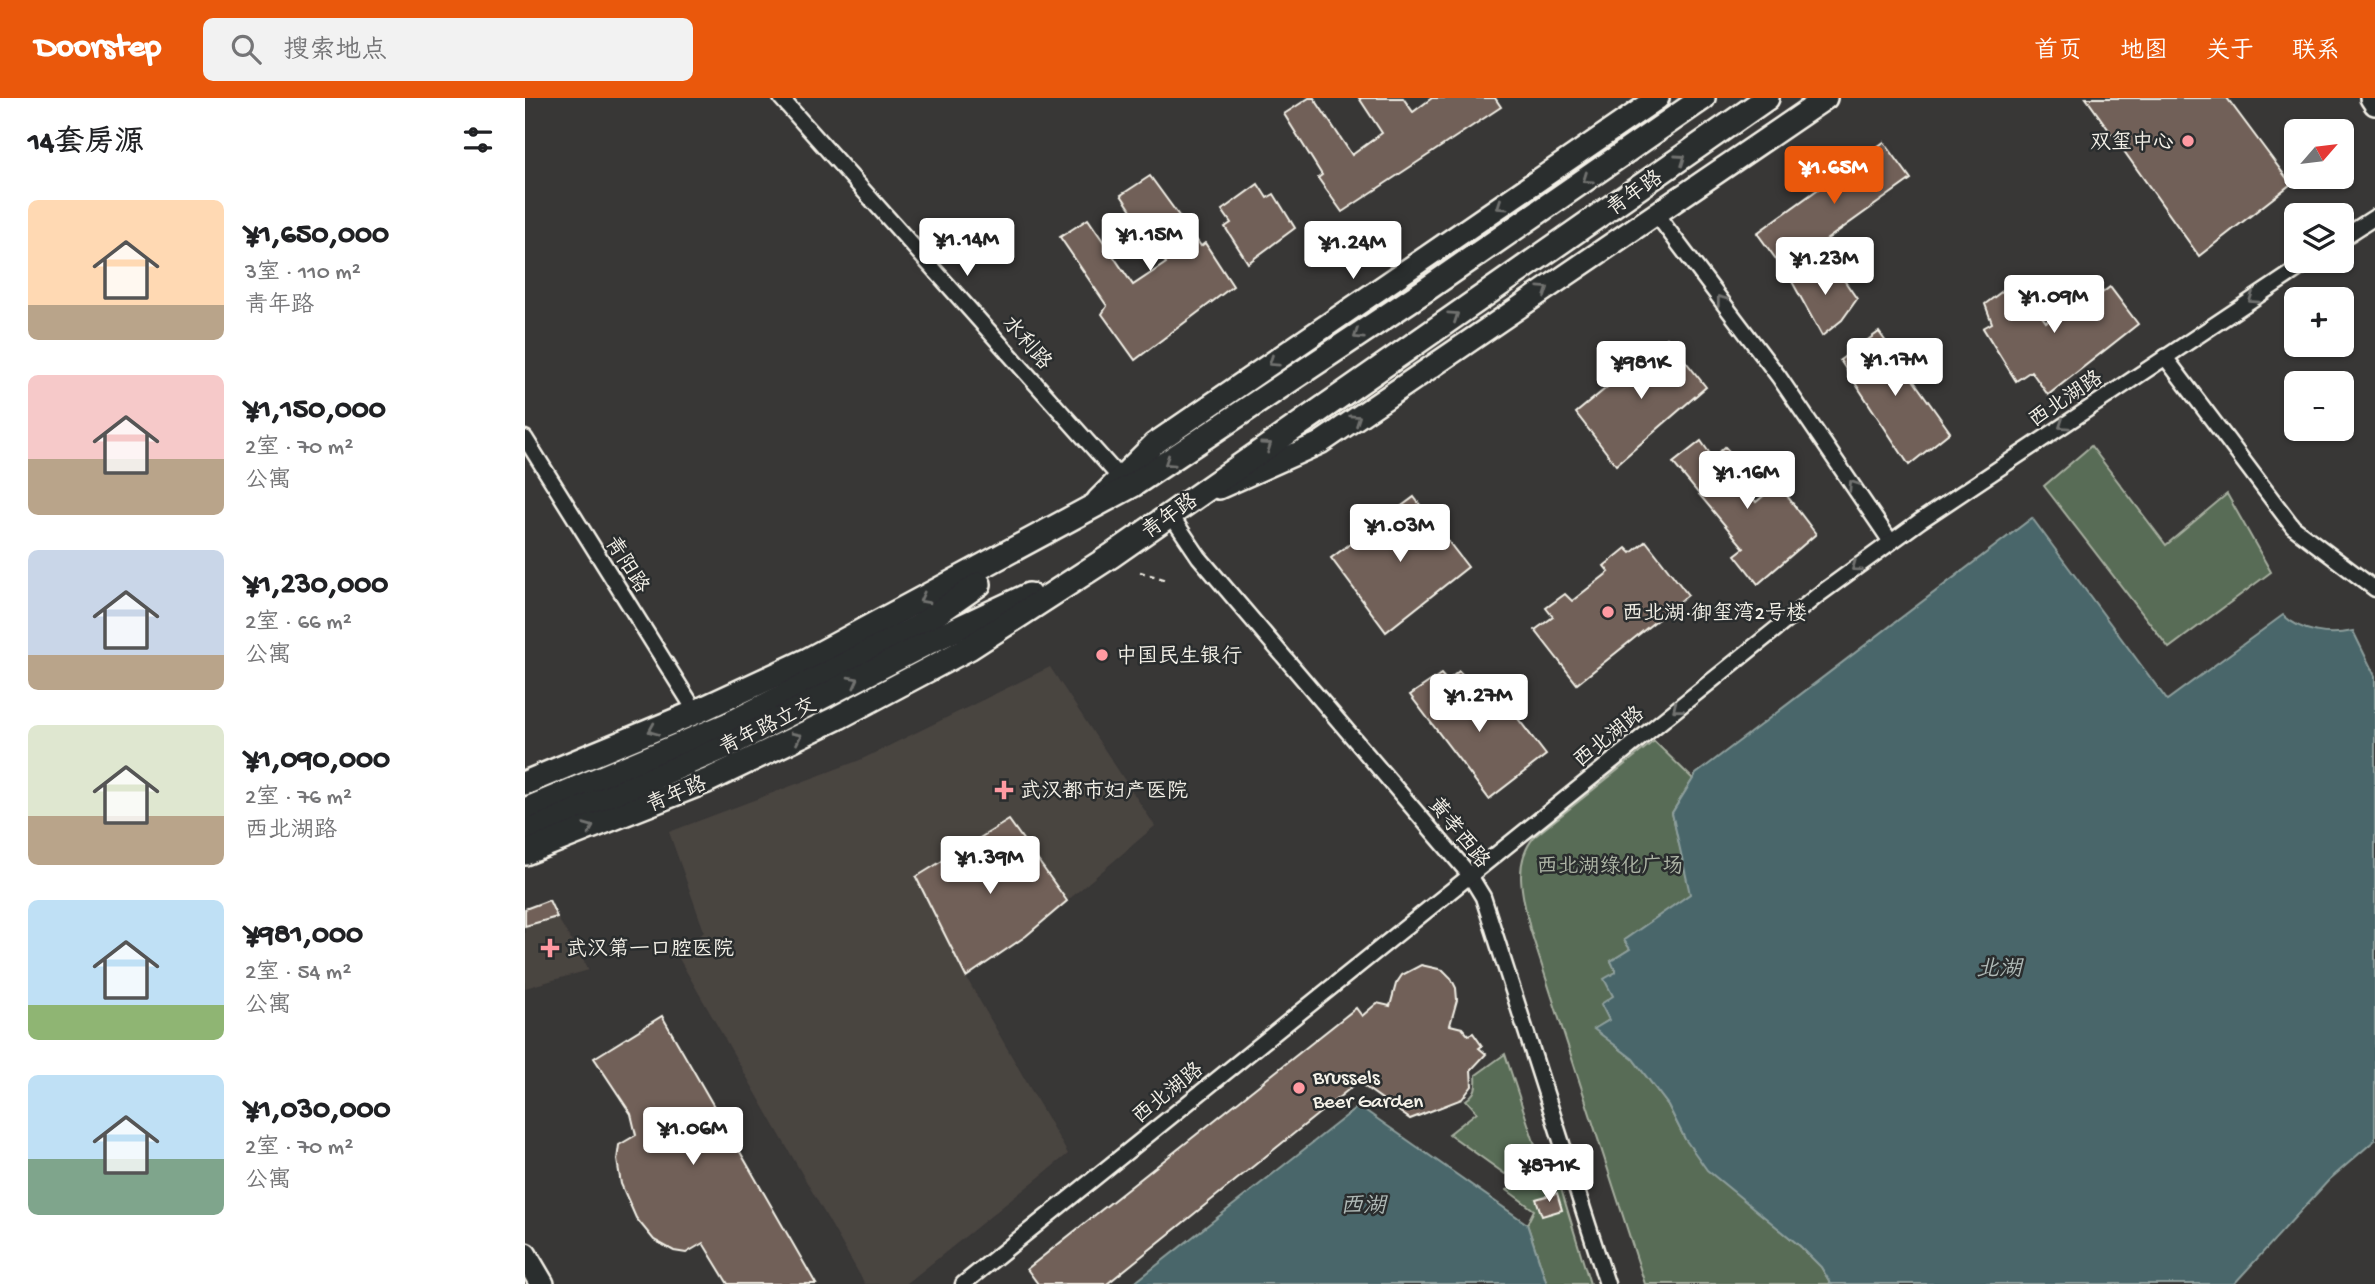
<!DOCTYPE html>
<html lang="zh">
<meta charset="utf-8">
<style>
body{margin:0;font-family:"Gochi Hand","LXGW WenKai TC",sans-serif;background:#f2f2f2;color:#202124;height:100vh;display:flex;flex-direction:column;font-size:26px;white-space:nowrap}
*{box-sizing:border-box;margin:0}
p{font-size:23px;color:#757577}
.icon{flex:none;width:38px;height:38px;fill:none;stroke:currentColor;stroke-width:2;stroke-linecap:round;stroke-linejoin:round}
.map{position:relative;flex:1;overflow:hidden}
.side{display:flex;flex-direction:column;background:#fff;width:525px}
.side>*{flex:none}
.needle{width:46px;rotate:62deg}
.buttons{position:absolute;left:1759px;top:21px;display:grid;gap:14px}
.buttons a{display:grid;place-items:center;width:70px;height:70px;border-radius:10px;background:#fff;box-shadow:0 2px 5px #0004;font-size:35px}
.price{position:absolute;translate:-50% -60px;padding:0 16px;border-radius:7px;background:#fff;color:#222;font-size:23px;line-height:46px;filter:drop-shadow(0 2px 4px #0008)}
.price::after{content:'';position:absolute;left:50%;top:42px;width:21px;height:16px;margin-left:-10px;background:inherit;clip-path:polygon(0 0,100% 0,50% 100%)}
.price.active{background:#ea580c;color:#fff}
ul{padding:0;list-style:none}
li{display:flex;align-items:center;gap:21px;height:175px;padding:0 28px}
li span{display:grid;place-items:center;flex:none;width:196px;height:140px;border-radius:10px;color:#555}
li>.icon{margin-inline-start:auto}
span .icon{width:84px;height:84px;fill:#fffc;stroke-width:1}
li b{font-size:30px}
h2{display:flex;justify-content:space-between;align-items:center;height:84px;padding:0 28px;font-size:30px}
header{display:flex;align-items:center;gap:42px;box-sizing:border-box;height:98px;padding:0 35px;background:#ea580c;color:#fff}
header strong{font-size:33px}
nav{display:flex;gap:38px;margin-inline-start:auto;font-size:24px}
.search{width:490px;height:63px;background:#f2f2f2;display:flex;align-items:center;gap:18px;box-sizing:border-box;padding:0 24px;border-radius:10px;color:#757577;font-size:26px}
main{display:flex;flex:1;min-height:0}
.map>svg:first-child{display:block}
</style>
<header>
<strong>Doorstep</strong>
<div class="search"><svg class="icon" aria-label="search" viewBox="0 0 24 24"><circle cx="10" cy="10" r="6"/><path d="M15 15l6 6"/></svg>搜索地点</div>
<nav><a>首页</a><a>地图</a><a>关于</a><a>联系</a></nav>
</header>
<main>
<section class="side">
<h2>14套房源<svg class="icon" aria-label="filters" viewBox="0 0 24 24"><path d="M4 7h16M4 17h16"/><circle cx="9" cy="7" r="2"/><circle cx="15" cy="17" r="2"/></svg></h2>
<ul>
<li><span style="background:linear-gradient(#ffd9b3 75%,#b9a48a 0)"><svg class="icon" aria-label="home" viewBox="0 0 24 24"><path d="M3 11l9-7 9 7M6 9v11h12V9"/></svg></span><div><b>¥1,650,000</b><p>3室 · 110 m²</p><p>青年路</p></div></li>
<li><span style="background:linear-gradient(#f6c9c9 60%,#b9a48a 0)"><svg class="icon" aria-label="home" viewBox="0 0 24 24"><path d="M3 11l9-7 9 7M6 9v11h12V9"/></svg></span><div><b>¥1,150,000</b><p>2室 · 70 m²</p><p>公寓</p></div></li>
<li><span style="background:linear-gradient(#c9d6e8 75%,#b9a48a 0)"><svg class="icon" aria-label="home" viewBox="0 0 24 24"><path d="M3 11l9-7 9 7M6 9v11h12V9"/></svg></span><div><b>¥1,230,000</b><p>2室 · 66 m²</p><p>公寓</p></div></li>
<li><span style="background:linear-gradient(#dfe7d0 65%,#b9a48a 0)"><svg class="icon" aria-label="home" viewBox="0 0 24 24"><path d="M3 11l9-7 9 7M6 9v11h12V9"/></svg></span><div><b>¥1,090,000</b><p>2室 · 76 m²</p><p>西北湖路</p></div></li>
<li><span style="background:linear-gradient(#bfe0f5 75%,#8fb573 0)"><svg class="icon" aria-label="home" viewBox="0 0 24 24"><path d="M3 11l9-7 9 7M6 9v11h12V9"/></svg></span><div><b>¥981,000</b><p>2室 · 54 m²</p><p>公寓</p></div></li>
<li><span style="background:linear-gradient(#bfe0f5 60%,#7fa58c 0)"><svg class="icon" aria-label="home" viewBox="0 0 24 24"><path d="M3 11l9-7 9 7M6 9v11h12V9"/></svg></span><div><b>¥1,030,000</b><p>2室 · 70 m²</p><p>公寓</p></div></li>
</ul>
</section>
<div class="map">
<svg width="1850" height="1186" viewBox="0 0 1850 1186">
<rect width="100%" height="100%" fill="#383736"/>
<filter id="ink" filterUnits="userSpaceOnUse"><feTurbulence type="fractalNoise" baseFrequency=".0143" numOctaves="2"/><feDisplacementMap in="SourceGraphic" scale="14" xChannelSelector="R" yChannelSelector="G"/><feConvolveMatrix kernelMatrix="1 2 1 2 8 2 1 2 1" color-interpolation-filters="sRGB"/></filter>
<g filter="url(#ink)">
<g fill="#494440">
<path d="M 525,569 L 630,728 L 542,803 L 484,723 L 391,780 L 441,879 L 543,1056 L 381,1186 L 340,1186 L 152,857 L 179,833 L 144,734 L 335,662 Z"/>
<path d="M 32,819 L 64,872 L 0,890 L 0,828 Z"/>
</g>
<g fill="#596c56" stroke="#a6ae9f" stroke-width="2">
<path d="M 1566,348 L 1641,447 L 1702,396 L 1746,474 L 1644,550 L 1519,388 Z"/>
<path d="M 1129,643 L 1168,681 L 1147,715 L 1166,796 L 1099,842 L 1105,851 L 1086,863 L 1092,874 L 1084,922 L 1070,931 L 1108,961 L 1143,1007 L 1160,1041 L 1229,1110 L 1275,1148 L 1296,1169 L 1306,1186 L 1120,1186 L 1005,831 C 998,799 987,766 1009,739 Z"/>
<path d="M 980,956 L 1012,1053 L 980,1076 L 924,1036 L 952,1014 L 941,1002 C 951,995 952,989 951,977 Z"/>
<path d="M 1030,1071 L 1065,1186 L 1022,1186 L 1002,1126 L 1009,1112 L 982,1092 Z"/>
</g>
<g fill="#48666a" stroke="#8d9e9c" stroke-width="2">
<path d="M 1507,420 L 1642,602 L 1758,517 C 1777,535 1804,538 1828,533 L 1850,578 L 1850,1042 L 1804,1082 L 1709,1186 L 1306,1186 L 1296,1169 L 1275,1148 L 1182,1072 L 1160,1041 L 1143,1007 L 1108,961 L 1069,931 L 1084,922 L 1076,906 L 1088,898 L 1079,881 L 1091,874 L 1086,863 L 1105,851 L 1099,842 L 1165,796 L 1147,715 L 1171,676 Z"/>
<path d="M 834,1008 L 1002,1126 L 1022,1186 L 608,1186 Z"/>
</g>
<g fill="#716158" stroke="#f4f1e8" stroke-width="2">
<path d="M 784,0 L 789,0 L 827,57 L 857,35 L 834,0 L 878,0 L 888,14 L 907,0 L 970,0 L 976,9 L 817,114 L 793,80 L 797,77 L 759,16 Z"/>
<path d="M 1561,0 L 1702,0 L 1766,86 L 1674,158 Z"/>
<path d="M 1359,44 L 1386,81 L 1259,172 L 1232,135 Z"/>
<path d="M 625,78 L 676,148 L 680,145 L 708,188 L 610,262 L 577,216 L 582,208 L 535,139 L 563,121 L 608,187 L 641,165 L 596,97 Z"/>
<path d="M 733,86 L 742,100 L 749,96 L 770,130 L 723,165 L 700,129 L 706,125 L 697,112 Z"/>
<path d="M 1310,169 L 1332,201 L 1317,222 L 1297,238 L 1265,180 Z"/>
<path d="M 1491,183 L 1521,224 L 1538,212 L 1548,217 L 1585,189 L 1613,226 L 1523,297 L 1506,273 L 1491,283 L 1458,230 L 1467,225 L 1460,206 Z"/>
<path d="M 1354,234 L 1425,334 L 1384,367 L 1315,262 Z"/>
<path d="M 1142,240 L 1181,289 L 1091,367 L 1051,315 Z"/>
<path d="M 1176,343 L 1188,360 L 1200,349 L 1219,370 L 1210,378 L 1231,404 L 1253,386 L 1291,436 L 1233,486 L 1210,457 L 1219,450 L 1148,365 Z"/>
<path d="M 889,399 L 943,469 L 861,534 L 806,460 Z"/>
<path d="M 1121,443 L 1163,497 L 1052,586 L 1010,532 L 1028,519 L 1021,510 L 1040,496 L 1047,503 L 1084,474 L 1079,468 L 1101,450 L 1106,455 Z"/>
<path d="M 934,573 L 948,587 L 940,595 L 960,621 L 980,604 L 1021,657 L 964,701 L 885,597 L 916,576 L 922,583 Z"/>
<path d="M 484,722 L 542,803 L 501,838 L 441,879 L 391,779 Z"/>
<path d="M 24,802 L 32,819 L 0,828 L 0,811 Z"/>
<path d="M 896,867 L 918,872 L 926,880 L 931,890 L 932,902 L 925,927 L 937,930 L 943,937 L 948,935 L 957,948 L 954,950 L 961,956 L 946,972 L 947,988 L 937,1001 L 885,1021 L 833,984 L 582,1186 L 513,1186 L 502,1171 L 831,910 L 837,918 L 852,905 L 865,908 L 871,886 L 877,877 Z"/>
<path d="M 137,918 L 291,1186 L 203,1186 L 178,1145 L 161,1155 L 149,1153 L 129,1142 L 111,1120 L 96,1086 L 92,1062 L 94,1047 L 111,1037 L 106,1016 L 69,960 Z"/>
<path d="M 1032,1095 L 1037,1112 L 1017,1118 L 1011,1101 Z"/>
</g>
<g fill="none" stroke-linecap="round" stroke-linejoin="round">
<defs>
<g id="street">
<path d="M 256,0 L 595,380 L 601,383"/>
<path d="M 1131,116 L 1254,279 L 1366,444"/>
<path d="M 1816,141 L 1850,119"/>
<path d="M 1640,259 L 1768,429 L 1850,491"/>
<path d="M 0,340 L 171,614"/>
<path d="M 645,416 L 674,459 L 944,776 L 958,799 L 1082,1186"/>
<path d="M 438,1186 L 1292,498 L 1395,423 L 1785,163"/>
</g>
<g id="secondary">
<path d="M 1846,0 L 1850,6"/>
<path d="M 694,390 L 795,345 L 1301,0"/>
<path d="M 573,402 L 629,346 L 1133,0"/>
</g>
<g id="primary">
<path d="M 0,685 L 171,614 L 283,562 L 608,387 L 902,191 L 1178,0"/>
<path d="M 0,712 L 206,625 L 394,528 L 454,486"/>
<path d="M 0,735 L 200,649 L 404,544 L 504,497"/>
<path d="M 0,755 L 182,683 L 314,619 L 444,550 L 586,458 L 1242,0"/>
<path d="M 0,1157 L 17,1186"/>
</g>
</defs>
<use href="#street" stroke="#f4f1e8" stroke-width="19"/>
<use href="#secondary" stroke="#f4f1e8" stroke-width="26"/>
<use href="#primary" stroke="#f4f1e8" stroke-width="28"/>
<path stroke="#f4f1e8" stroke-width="2.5" stroke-dasharray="5 5" stroke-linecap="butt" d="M 615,474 L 642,482"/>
<use href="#street" stroke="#2a2d2e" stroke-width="14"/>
<use href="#secondary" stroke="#2a2d2e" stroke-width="21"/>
<use href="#primary" stroke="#2a2d2e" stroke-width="23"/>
</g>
<defs><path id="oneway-chevron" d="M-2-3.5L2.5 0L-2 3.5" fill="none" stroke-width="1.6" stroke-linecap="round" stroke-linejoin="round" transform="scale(1.75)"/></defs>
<g stroke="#71726f">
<use href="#oneway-chevron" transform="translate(1156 61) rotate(-35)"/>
<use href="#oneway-chevron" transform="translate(1062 81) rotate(145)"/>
<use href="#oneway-chevron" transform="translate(976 108) rotate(146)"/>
<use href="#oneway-chevron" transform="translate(1019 192) rotate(-34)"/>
<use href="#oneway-chevron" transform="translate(1728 201) rotate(146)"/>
<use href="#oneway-chevron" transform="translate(1196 202) rotate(-127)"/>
<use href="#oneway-chevron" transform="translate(929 218) rotate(-34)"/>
<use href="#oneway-chevron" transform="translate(833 237) rotate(146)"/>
<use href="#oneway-chevron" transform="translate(748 264) rotate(146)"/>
<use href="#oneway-chevron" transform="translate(831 321) rotate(-34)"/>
<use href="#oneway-chevron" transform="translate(1538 327) rotate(146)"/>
<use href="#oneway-chevron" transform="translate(742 348) rotate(-35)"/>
<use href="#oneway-chevron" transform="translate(644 364) rotate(147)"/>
<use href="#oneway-chevron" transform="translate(1328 387) rotate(-124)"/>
<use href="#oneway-chevron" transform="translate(1331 469) rotate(144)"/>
<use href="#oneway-chevron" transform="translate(399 501) rotate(152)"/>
<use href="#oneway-chevron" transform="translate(329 583) rotate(-28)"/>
<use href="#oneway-chevron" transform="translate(1152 610) rotate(141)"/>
<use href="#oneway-chevron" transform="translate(128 632) rotate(157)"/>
<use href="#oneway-chevron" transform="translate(272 639) rotate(-26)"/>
<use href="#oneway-chevron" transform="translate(64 730) rotate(-22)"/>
</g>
</g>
<g fill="#ff9aa2" stroke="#2a2d2e" stroke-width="2.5">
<circle cx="1663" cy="43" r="7"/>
<circle cx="1083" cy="514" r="7"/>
<circle cx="577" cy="557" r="7"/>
<path d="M475.5 681.5h7v7h7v7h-7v7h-7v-7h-7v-7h7z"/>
<path d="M21.5 839.5h7v7h7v7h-7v7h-7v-7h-7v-7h7z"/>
<circle cx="774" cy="990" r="7"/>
</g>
<g text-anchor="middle" stroke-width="5" stroke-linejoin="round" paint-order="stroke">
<g font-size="21" fill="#f4f1e8" stroke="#2a2d2e" text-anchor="start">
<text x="1649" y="50" text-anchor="end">双玺中心</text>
<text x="1097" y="521">西北湖·御玺湾2号楼</text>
<text x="591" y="564">中国民生银行</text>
<text x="495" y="699">武汉都市妇产医院</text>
<text x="41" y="857">武汉第一口腔医院</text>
<text x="788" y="985">Brussels<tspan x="788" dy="24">Beer Garden</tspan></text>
</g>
<g font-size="21" fill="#f4f1e8" stroke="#2a2d2e">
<text transform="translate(1109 94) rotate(-35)" y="7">青年路</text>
<text transform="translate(503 244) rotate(49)" y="7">水利路</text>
<text transform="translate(1540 300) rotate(-34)" y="7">西北湖路</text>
<text transform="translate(644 417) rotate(-35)" y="7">青年路</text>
<text transform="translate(103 466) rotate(58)" y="7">青阳路</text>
<text transform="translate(242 627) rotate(-26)" y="7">青年路立交</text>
<text transform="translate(1083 638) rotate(-39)" y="7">西北湖路</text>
<text transform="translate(151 695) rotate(-22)" y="7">青年路</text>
<text transform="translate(935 734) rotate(51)" y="7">黄孝西路</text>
<text transform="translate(642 994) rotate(-39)" y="7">西北湖路</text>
</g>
<g font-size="21" fill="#aeb5a6" stroke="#2a2d2e">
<text x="1085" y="774">西北湖绿化广场</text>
</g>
<g font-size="23" font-style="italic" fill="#afb9b6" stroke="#2a2d2e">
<text x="1474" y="877">北湖</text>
<text x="838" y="1114">西湖</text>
</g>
</g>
</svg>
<div class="buttons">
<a><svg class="needle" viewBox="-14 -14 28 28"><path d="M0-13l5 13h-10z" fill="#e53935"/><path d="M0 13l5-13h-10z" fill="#757577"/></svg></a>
<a><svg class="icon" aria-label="layers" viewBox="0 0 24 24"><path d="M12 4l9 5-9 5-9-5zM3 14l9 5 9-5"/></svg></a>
<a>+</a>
<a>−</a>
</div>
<b class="price active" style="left:1309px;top:108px">¥1.65M</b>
<b class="price" style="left:625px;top:175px">¥1.15M</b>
<b class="price" style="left:442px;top:180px">¥1.14M</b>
<b class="price" style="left:828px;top:183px">¥1.24M</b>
<b class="price" style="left:1300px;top:199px">¥1.23M</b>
<b class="price" style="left:1529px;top:237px">¥1.09M</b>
<b class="price" style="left:1370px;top:300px">¥1.17M</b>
<b class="price" style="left:1116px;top:303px">¥981K</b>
<b class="price" style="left:1222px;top:413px">¥1.16M</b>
<b class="price" style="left:875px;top:466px">¥1.03M</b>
<b class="price" style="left:954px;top:636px">¥1.27M</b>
<b class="price" style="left:465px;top:798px">¥1.39M</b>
<b class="price" style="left:168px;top:1069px">¥1.06M</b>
<b class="price" style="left:1024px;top:1106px">¥871K</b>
</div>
</main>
